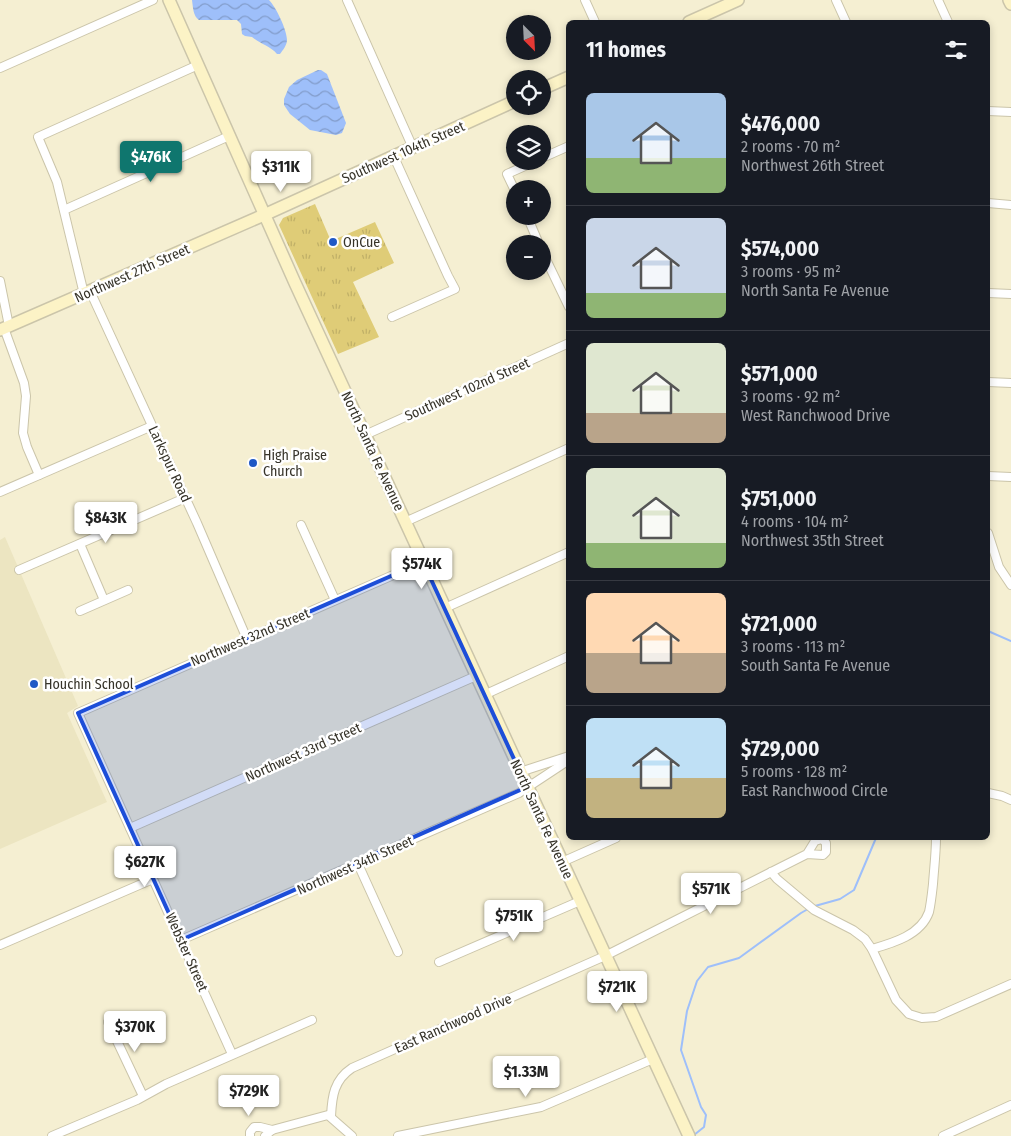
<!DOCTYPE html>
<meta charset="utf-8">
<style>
body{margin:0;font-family:"Fira Sans Condensed",sans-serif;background:#242831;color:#f1f3f6;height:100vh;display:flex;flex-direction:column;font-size:19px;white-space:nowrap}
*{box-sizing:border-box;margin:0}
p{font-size:16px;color:#9ea1a6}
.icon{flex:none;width:28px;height:28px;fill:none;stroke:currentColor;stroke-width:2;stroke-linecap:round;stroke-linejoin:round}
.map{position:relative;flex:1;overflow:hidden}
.details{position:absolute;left:566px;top:20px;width:424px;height:820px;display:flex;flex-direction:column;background:#171b24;border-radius:8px;box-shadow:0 2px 8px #0003}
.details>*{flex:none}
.needle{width:32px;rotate:156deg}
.controls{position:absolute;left:506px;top:15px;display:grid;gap:10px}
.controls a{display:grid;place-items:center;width:45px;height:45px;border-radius:50%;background:#171b24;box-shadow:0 2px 8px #0003;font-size:25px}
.price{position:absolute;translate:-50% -42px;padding:0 11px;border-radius:5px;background:#fff;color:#222;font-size:16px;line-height:32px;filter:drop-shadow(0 1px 2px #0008)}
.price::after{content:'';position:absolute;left:50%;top:30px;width:15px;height:11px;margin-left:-8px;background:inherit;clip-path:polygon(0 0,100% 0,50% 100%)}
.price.current{background:#0f766e;color:#fff}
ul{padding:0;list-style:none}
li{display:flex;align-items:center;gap:15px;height:125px;padding:0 20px}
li+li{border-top:1px solid #363941}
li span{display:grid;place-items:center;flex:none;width:140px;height:100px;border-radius:8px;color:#555}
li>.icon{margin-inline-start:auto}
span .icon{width:60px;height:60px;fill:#fffc;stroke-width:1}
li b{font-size:21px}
h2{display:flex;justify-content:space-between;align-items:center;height:60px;padding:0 20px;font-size:21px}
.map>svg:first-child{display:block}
</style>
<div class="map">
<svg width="1011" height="1136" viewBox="0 0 1011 1136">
<defs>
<pattern id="grass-tufts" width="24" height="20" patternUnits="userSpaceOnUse" patternTransform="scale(1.25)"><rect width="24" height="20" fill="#dfcc77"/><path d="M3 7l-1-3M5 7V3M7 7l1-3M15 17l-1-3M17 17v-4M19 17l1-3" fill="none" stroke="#c0b067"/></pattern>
<pattern id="water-waves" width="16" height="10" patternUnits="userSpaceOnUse" patternTransform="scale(1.25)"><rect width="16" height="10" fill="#9ebffa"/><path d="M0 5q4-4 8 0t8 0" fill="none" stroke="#829cca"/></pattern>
</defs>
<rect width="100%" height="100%" fill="#f5efd2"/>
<path fill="#ece5c1" d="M 5,537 L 78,706 L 67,713 L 107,802 L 0,849 L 0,540 Z"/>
<path fill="url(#grass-tufts)" d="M 315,204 L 331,241 L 375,222 L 394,263 L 353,282 L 379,337 L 338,354 L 279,225 L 283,218 Z"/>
<g fill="url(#water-waves)">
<path d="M 192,0 L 269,0 C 276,7 287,30 287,40 C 287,45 283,50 280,54 L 277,54 C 270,46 260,44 252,37 L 245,36 L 242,34 L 241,24 L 237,20 L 199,20 C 193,16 193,7 192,0 Z"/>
<path d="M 318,70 L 321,70 L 327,74 L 346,123 L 342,133 L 336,135 L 310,130 L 290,114 L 284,105 L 284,99 L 289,87 L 297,80 Z"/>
</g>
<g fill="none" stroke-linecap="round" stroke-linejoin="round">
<g stroke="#9ebffa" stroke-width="2">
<path d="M 988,631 L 1011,641"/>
<path d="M 815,906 L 840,899 L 854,890 L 876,838"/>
<path d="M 694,1135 L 704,1127 L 706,1115 L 701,1107 L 681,1050 L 687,1011 L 697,981 L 708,967 L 739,958 L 801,913 L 808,909"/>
</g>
<defs>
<g id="street">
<path d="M 347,0 L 413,148"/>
<path d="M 585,0 L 595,22"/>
<path d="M 836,0 L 846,22"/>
<path d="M 938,0 L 948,22"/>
<path d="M 0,68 L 153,0"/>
<path d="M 988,111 L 1011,112"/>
<path d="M 542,158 L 569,146"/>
<path d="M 515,191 L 507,174 L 536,161"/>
<path d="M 988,203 L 1011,205"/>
<path d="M 64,210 L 229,136"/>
<path d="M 527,216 L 539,244"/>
<path d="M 542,251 L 569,307"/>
<path d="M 0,281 L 9,326"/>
<path d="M 90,291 L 197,523 L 247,639"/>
<path d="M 988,293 L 1011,294"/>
<path d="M 84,294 L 57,182 L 38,137 L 198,65"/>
<path d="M 392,317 L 455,289 L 448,276 L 394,157"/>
<path d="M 4,328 L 24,383 L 26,396 L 23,433 L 27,447 L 39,475"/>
<path d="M 988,382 L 1011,383"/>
<path d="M 365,435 L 569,343"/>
<path d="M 988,476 L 1011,477"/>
<path d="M 0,492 L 152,426"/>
<path d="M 405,522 L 569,448"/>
<path d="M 301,525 L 335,600"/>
<path d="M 988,533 L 999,567 L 1011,585"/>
<path d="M 80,544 L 104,600"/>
<path d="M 19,570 L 185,498"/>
<path d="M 445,608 L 569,552"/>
<path d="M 80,611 L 128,590"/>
<path d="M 484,695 L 569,656"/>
<path d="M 520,772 L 569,756"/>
<path d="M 988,793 L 1002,796 L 1011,800"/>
<path d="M 130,828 L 476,676"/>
<path d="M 562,862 L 616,838"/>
<path d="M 358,864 L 398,952"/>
<path d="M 771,872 L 777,879 L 814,910 L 853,930 L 865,939 L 872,949 L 896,1000 L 909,1014 L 922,1018 L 936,1017 L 1011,984"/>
<path d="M 181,940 L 519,793 L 569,760"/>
<path d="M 0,945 L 153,879"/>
<path d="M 872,949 C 893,943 921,935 929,912 C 931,903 932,893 933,884 C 934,869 936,853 936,838"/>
<path d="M 439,962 L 580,901"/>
<path d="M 108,1022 L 143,1096"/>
<path d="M 232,1054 L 78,713 L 423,562"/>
<path d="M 331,1116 C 332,1096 334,1080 352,1068 L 605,956 L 807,854 L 823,855 L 826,852 L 826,843 L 822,839 L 815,841 L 807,854"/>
<path d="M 52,1136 L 137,1100 L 166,1084 L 312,1020"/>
<path d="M 250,1136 L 250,1132 L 254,1127 L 260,1127 L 272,1130"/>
<path d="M 265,1136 L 272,1130 L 328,1115 L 352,1136"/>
<path d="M 398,1136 L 541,1107 L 653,1059"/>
<path d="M 943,1136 L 1011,1105"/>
</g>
<g id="secondary">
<path d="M 169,0 L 295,283 L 689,1136"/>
<path d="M 1009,0 L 1011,4"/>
<path d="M 689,22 L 738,0"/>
<path d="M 542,89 L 569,77"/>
<path d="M 0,330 L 264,215 L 515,101"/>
</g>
</defs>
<use href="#street" stroke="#cbc5aa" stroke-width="10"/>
<use href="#secondary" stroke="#cbc5aa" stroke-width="14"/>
<use href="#street" stroke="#fff" stroke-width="8"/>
<use href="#secondary" stroke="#fcf3c6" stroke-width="11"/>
</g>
<path fill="#1d4ed8" fill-opacity="0.2" stroke="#1d4ed8" stroke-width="4" stroke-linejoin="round" d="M 423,562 L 527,787 L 181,940 L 78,713 Z"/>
<g fill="#1f58c5" stroke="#fff" stroke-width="2">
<circle cx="333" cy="242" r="5"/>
<circle cx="253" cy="463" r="5"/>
<circle cx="34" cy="684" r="5"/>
</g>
<g text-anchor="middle" stroke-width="5" stroke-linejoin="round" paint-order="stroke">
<g font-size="14" fill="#363329" stroke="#fff">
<text transform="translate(403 152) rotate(-24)" y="5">Southwest 104th Street</text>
<text transform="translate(132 273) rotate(-24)" y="5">Northwest 27th Street</text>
<text transform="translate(467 389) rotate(-24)" y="5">Southwest 102nd Street</text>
<text transform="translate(373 451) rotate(65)" y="5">North Santa Fe Avenue</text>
<text transform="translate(170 464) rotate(65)" y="5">Larkspur Road</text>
<text transform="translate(250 637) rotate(-23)" y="5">Northwest 32nd Street</text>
<text transform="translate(303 752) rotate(-24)" y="5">Northwest 33rd Street</text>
<text transform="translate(542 819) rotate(65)" y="5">North Santa Fe Avenue</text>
<text transform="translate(355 865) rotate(-24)" y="5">Northwest 34th Street</text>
<text transform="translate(187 952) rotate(66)" y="5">Webster Street</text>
<text transform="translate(453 1023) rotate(-24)" y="5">East Ranchwood Drive</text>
</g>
<g font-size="14" fill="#363329" stroke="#fff" text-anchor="start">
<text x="343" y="247">OnCue</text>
<text x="263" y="460">High Praise<tspan x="263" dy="16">Church</tspan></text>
<text x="44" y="689">Houchin School</text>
</g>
</g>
</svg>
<div class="controls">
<a><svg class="needle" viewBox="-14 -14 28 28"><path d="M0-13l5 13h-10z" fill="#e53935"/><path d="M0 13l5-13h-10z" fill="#9ea1a6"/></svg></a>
<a><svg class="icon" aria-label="locate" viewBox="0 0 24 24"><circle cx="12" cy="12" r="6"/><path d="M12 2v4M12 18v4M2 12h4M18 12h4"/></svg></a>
<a><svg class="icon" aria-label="layers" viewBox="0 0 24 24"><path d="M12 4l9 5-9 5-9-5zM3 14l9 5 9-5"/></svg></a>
<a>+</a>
<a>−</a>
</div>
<b class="price current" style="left:151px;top:183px">$476K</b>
<b class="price" style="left:281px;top:193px">$311K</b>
<b class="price" style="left:106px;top:544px">$843K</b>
<b class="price" style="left:422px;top:590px">$574K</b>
<b class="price" style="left:145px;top:888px">$627K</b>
<b class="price" style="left:711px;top:915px">$571K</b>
<b class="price" style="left:514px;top:942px">$751K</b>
<b class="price" style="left:617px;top:1013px">$721K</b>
<b class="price" style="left:135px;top:1053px">$370K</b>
<b class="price" style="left:526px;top:1098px">$1.33M</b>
<b class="price" style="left:249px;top:1117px">$729K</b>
<section class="details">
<h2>11 homes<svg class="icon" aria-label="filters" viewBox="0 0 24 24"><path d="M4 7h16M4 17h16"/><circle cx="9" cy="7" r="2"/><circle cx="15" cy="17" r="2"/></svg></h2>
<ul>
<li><span style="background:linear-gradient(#a9c7e8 65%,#8fb573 0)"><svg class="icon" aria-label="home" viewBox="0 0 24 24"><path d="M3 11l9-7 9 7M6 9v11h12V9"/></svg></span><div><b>$476,000</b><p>2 rooms · 70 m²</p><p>Northwest 26th Street</p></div></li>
<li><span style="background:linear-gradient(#c9d6e8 75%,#8fb573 0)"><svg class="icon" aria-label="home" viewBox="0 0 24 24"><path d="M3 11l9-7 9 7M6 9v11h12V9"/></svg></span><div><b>$574,000</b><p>3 rooms · 95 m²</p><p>North Santa Fe Avenue</p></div></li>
<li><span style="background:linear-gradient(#dfe7d0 70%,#b9a48a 0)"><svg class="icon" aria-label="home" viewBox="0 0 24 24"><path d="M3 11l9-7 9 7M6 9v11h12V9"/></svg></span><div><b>$571,000</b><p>3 rooms · 92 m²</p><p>West Ranchwood Drive</p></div></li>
<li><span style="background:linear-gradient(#dfe7d0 75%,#8fb573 0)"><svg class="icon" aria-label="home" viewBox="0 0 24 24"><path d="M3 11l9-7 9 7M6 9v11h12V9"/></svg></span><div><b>$751,000</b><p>4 rooms · 104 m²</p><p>Northwest 35th Street</p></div></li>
<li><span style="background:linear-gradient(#ffd9b3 60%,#b9a48a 0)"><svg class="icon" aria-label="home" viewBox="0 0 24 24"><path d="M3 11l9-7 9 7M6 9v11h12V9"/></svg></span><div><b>$721,000</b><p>3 rooms · 113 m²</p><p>South Santa Fe Avenue</p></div></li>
<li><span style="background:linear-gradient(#bfe0f5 60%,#c2b280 0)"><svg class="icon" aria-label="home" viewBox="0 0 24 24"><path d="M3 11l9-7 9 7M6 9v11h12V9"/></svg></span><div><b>$729,000</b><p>5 rooms · 128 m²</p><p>East Ranchwood Circle</p></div></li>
</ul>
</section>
</div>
